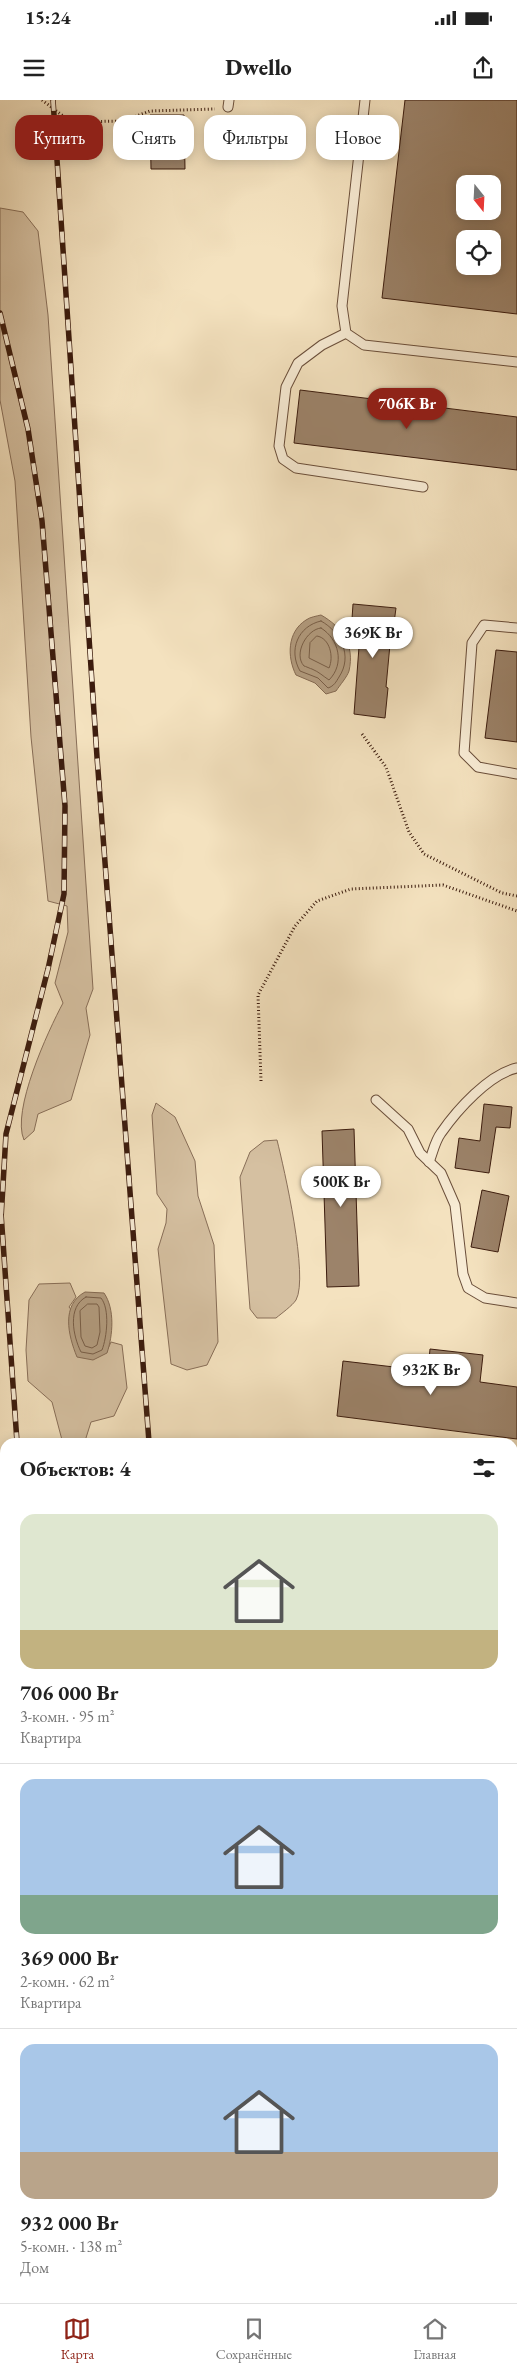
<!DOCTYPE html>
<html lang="ru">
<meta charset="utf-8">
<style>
body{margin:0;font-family:"EB Garamond",serif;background:#f2f2f2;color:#222;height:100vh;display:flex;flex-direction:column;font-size:19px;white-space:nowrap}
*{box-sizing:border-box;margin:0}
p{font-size:16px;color:#767676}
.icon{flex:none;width:28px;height:28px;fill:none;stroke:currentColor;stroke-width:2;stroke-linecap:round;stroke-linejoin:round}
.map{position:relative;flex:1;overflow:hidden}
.drawer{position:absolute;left:0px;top:1338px;width:518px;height:866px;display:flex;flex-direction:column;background:#fff;border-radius:15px 15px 0 0;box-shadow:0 2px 12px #0003}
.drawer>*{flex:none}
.guide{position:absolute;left:15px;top:15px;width:488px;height:45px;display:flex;gap:10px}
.needle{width:32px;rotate:162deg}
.controls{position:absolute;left:456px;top:75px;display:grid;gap:10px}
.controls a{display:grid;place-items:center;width:45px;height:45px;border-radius:10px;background:#fff;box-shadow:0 2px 12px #0003;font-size:25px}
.price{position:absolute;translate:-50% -42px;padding:0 11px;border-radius:18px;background:#fff;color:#222;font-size:16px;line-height:32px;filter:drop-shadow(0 1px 2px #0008)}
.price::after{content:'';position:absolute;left:50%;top:30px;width:15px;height:11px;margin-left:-8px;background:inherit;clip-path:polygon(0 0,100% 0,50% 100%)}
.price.selected{background:#8f2418;color:#fff}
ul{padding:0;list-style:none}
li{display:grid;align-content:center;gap:10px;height:265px;padding:0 20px}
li+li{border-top:1px solid #e0e0e0}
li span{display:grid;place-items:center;height:155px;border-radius:15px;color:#555}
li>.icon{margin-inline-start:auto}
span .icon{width:90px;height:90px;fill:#fffc;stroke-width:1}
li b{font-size:21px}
h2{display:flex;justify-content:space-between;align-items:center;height:60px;padding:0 20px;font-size:21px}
.chip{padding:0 18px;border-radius:15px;background:#fff;box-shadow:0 2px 12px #0003;font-size:18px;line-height:45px}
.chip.selected{background:#8f2418;color:#fff}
.status{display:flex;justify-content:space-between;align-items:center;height:35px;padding:0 25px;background:#fff;direction:ltr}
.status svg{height:14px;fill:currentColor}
header{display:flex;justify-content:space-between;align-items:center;height:65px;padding:0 20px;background:#fff;font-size:22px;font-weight:800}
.dock{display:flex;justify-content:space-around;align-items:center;height:70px;border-top:1px solid #e0e0e0;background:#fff;font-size:14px;color:#767676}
.dock a{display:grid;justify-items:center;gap:2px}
.dock .selected{color:#8f2418}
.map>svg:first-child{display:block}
</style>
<div class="status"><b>15:24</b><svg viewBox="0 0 49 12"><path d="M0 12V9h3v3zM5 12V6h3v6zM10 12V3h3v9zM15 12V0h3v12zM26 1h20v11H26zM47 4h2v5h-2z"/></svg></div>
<header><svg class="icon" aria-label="menu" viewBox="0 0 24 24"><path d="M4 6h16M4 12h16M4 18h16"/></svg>Dwello<svg class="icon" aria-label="share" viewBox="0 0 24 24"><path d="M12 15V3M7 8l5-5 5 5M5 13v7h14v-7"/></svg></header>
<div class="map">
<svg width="517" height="2203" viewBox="0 0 517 2203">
<rect width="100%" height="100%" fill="#f4e2bf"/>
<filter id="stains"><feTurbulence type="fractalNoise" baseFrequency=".004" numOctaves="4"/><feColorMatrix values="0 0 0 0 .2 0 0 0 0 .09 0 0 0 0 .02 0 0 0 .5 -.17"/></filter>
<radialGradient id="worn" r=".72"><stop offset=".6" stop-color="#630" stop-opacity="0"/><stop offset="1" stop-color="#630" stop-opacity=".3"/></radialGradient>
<g fill="#d5c0a1" stroke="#886e58">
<path d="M 0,108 L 23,112 L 38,131 L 48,215 L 93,889 L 86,908 L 90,935 L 71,1000 L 38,1014 L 34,1031 L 24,1040 C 11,1011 48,931 63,903 L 55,883 L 68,832 L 67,806 L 48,801 L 31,637 L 15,381 L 0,300 Z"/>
<path d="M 156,1003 L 175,1017 L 195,1061 L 198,1096 L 214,1145 L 218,1242 L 207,1265 L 187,1270 L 171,1264 L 158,1149 L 166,1123 L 167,1109 L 157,1094 L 152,1015 Z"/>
<path d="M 277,1040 C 284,1068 309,1177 296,1200 C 292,1206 282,1213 276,1218 L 257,1218 L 250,1209 L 240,1077 L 250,1052 L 264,1041 Z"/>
<path d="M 70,1183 L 76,1197 L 69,1207 L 106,1253 L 111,1242 L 122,1245 L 127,1288 L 114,1316 L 91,1322 L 85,1341 C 78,1344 68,1344 62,1340 L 52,1302 L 28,1281 L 26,1250 L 29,1200 L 39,1184 Z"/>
</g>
<g fill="#b59f83" stroke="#856b54">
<path d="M 321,515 C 342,527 355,545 349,571 C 347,577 340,585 336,591 L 326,594 L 315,583 L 296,575 C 287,557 287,532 306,520 C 310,517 317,516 321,515 Z"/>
<path d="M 85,1192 L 104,1193 C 115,1209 113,1235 107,1253 L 93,1260 L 77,1257 C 68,1235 61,1205 85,1192 Z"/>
</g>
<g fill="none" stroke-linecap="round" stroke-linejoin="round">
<g stroke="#785e48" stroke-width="1">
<path d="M 321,521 C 341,532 353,556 339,577 C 336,582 334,586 328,588 L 318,578 L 300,571 C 288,550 298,526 321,521 Z"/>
<path d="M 321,528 C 339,539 345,564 329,580 C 323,576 319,572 312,569 C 311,569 305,566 304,566 C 293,554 307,529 321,528 Z"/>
<path d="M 317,536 C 330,538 334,557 329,568 L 309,558 L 310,543 Z"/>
<path d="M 86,1197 L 101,1198 C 110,1209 107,1237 102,1250 L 93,1254 L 81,1252 C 73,1236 67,1207 86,1197 Z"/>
<path d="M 88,1204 L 97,1204 L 99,1207 L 100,1232 L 97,1245 L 92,1248 L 85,1246 L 81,1237 L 80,1211 Z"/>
</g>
</g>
<g fill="#9c836a" stroke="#3c1c0e" fill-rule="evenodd">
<path d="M 405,0 L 517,0 L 517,214 L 382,198 ZM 465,84 L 492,84 L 492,111 L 465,111 ZM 465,139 L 492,139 L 492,166 L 465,166 Z"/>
<path d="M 150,15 L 184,15 L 185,69 L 151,69 Z"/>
<path d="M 300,290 L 517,317 L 517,370 L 294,343 Z"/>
<path d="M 353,504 L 396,508 L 394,523 L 392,523 L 386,587 L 388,588 L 385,618 L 354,614 L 361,520 L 352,519 Z"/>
<path d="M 496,550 L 517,552 L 517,642 L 485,638 Z"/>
<path d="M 484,1004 L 512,1007 L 510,1028 L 496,1027 L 489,1073 L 455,1068 L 459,1038 L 480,1041 Z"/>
<path d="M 354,1029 L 359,1186 L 327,1187 L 322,1031 Z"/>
<path d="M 482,1090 L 509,1096 L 498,1152 L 471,1147 Z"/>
<path d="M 430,1249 L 483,1255 L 480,1282 L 517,1287 L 517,1339 L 337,1316 L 343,1261 L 428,1271 Z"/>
</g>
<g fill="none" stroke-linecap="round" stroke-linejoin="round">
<defs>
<g id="lane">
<path d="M 365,0 L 342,206 L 346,233 L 364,245 L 517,262"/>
<path d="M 228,7 L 229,0"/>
<path d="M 346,233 L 322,245 L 298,263 L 286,287 L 279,346 L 283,359 L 296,368 L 423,387"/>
<path d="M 517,528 L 484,525 L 472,543 L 464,653 L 478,667 L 517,674"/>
<path d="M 376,1000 L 408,1029 L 420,1053 L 441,1073 L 455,1105 L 463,1174 L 468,1188 L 485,1198 L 517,1203"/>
<path d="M 429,1062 C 433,1052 435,1041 441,1033 C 457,1010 489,974 517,968"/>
<path d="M 512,1591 L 517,1592"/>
<path d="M 512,2038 L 517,2039"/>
<path d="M 512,2128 L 517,2128"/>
<path d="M 311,2199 L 312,2203"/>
<path d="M 420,2199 L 421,2203"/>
</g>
</defs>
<use href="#lane" stroke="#6a4e3a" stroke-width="11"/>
<g stroke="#3c1c0e" stroke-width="3" stroke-dasharray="1 2.5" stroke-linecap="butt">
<path d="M 42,0 L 71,22 L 123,21 L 150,11 L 215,9"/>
<path d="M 362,634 L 386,667 L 409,732 L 424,754 L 502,793 L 517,796"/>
<path d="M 261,981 L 258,895 L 295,826 L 317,801 L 351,789 L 443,785 L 517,811"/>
<path d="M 260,2203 L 264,2199"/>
</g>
<use href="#lane" stroke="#f8ecd5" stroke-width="9"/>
<defs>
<g id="rail">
<path d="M 53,0 L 97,657 L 149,1342"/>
<path d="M 0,213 L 28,329 L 42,421 L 65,706 L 64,794 L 48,869 L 6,1034 L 1,1119"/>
<path d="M 1,1113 L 17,1342"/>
<path d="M 89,2199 L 89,2203"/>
<path d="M 261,2199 L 262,2203"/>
</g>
</defs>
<use href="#rail" stroke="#3c1c0e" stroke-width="5.5"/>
<use href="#rail" stroke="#f8ecd5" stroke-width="4" stroke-dasharray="11" stroke-linecap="butt"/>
</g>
<rect width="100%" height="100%" filter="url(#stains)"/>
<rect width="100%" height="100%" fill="url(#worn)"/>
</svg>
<div class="controls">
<a><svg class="needle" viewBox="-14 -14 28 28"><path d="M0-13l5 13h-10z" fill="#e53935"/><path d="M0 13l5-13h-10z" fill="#767676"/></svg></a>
<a><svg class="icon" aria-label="locate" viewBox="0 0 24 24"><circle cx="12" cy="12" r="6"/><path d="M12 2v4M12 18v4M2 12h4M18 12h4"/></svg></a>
</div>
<b class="price selected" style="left:407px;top:330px">706K Br</b>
<b class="price" style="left:373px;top:559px">369K Br</b>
<b class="price" style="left:341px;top:1108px">500K Br</b>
<b class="price" style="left:431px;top:1296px">932K Br</b>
<div class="guide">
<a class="chip selected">Купить</a>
<a class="chip">Снять</a>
<a class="chip">Фильтры</a>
<a class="chip">Новое</a>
</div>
<section class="drawer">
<h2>Объектов: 4<svg class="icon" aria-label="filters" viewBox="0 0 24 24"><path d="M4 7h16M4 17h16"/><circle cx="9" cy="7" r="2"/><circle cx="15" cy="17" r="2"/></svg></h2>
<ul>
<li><span style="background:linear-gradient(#dfe7d0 75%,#c2b280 0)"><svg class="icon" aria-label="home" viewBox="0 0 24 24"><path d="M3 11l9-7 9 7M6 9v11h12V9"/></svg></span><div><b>706 000 Br</b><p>3-комн. · 95 m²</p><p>Квартира</p></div></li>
<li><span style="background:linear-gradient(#a9c7e8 75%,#7fa58c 0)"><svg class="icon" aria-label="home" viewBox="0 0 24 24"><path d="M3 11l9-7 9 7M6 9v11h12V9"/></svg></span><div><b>369 000 Br</b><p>2-комн. · 62 m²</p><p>Квартира</p></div></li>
<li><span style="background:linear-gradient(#a9c7e8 70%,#b9a48a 0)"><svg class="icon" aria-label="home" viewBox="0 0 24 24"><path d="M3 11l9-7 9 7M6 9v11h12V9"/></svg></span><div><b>932 000 Br</b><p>5-комн. · 138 m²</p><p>Дом</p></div></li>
</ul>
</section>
</div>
<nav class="dock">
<a class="selected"><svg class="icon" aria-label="map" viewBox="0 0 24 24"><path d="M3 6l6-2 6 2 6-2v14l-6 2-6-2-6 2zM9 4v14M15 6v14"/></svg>Карта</a>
<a><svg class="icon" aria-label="saved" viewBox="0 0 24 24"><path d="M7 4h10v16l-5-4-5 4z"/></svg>Сохранённые</a>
<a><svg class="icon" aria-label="home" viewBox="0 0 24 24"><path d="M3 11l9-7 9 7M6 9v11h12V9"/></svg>Главная</a>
</nav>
